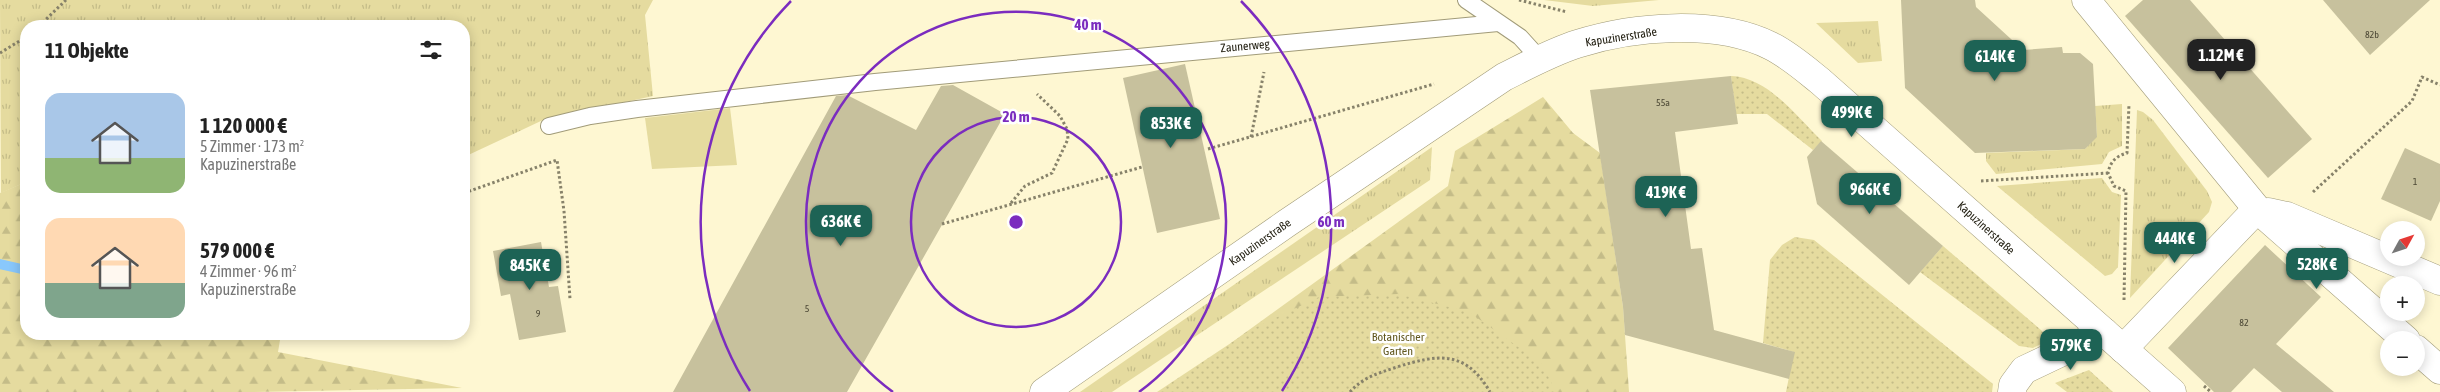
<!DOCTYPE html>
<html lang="de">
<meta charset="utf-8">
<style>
body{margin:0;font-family:"Asap Condensed",sans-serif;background:#f2f2f2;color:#222;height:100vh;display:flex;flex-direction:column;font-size:19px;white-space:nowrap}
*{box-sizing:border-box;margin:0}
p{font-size:16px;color:#767676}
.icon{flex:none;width:28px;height:28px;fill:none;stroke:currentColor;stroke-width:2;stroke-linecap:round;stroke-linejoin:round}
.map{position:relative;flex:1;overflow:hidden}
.drawer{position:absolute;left:20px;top:20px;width:450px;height:320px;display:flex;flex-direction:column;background:#fff;border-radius:20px;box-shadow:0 2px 12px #0003}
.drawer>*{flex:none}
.needle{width:32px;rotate:50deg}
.tools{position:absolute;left:2380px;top:221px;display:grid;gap:10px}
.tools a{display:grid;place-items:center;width:45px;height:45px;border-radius:50%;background:#fff;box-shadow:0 2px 12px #0003;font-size:25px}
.price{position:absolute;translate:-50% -42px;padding:0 11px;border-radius:10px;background:#1d6355;color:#fff;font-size:16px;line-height:32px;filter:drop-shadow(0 1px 2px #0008)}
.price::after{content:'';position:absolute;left:50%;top:30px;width:15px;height:11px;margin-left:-8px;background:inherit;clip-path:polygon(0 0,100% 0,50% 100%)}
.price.active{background:#222;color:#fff}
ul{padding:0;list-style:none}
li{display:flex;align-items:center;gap:15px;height:125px;padding:0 25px}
li span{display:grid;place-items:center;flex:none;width:140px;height:100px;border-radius:15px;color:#555}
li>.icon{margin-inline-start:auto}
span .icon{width:60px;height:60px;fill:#fffc;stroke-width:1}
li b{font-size:21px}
h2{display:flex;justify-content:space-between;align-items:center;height:60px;padding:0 25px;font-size:21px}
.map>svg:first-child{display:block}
</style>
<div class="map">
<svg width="2440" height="392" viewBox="0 0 2440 392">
<defs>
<pattern id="grass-tufts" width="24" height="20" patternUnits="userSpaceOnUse" patternTransform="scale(1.25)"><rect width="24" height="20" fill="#e5db9f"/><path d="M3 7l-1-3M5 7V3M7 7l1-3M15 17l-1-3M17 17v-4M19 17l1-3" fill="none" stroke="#c4bc88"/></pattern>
<pattern id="forest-firs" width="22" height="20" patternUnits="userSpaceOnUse" patternTransform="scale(1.25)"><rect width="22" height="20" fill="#e5db9f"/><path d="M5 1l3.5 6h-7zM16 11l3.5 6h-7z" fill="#c4bc88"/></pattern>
<pattern id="garden-dots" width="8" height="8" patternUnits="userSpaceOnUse" patternTransform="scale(1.25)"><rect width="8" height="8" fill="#e5db9f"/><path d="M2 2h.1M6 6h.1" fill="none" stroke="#c4bc88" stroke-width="1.8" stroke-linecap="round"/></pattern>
</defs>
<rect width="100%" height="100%" fill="#fef7d2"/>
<g fill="url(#grass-tufts)">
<path d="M 0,0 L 653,0 L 645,15 L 653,96 L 543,120 L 464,157 L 464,26 L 26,26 L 26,182 L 1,193 Z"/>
<path d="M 1544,0 L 1659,0 L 1593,6 Z"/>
<path d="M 1878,21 L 1882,61 L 1858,63 L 1816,23 Z"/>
<path d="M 2122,104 L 2122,146 L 2109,152 L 2102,164 L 1996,174 L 1986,161 L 1986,153 L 2085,149 L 2097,136 L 2095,106 Z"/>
<path d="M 2137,110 L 2143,112 L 2153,120 L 2207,191 L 2212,202 L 2209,212 L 2130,298 Z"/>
<path d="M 1432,147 L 1430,180 L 1112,392 L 1080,392 Z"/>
<path d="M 2102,178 L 2112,192 L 2121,195 L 2118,267 L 2112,274 L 2105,276 L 1997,186 Z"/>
</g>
<g fill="url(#forest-firs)">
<path d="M 1543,97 L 1573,133 L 1600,153 L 1623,307 L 1629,392 L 1312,392 L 1231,343 L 1448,186 L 1455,151 Z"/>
<path d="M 26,182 L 26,334 L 281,334 L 278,352 L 462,388 L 250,392 L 0,392 L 0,193 Z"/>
</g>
<path fill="#e5db9f" d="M 730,108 L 737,165 L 652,169 L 645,118 Z"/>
<g fill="url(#garden-dots)">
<path d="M 1731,76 C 1768,77 1797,117 1822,141 L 1813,150 L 1767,114 L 1736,114 Z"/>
<path d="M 1795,237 L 1814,240 L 1993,384 L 1992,392 L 1786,392 L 1794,352 L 1763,343 L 1770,260 L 1782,245 Z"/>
<path d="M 1943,246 L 2041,330 L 2047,337 L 2045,342 L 2033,348 L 2019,346 L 1920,272 Z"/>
<path d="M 1398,294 L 1469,312 L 1542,364 L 1556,392 L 1157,392 L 1252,329 L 1319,297 Z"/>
<path d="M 2089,370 L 2113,392 L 2067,392 L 2055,383 Z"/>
</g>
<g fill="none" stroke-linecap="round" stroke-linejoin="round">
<path stroke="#89c8fc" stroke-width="10" d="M 0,264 L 26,270"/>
</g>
<g fill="#c7c19d">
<path d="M 1901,0 L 1975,0 L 1976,7 L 2023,50 L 2062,47 L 2063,53 L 2080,53 L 2093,64 L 2097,137 L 2085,149 L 1975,153 L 1905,88 Z"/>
<path d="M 2143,0 L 2190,0 L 2312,139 L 2268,178 L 2125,16 Z"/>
<path d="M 2323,0 L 2430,0 L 2370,55 Z"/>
<path d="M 1185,64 L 1220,219 L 1157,233 L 1123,78 Z"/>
<path d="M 1731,76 L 1738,124 L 1675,132 L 1691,249 L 1702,248 L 1714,330 L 1795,352 L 1789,379 L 1625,335 L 1623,307 L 1590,90 Z"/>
<path d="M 953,85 L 1005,114 L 847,392 L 673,392 L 836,96 L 847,95 L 916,130 L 941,86 Z"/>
<path d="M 1821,141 L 1943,246 L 1909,285 L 1817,204 L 1807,157 Z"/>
<path d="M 2405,148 L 2440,164 L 2440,201 L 2431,221 L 2381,199 Z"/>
<path d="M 541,242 L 549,287 L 558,286 L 566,332 L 519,340 L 510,294 L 501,296 L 493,251 Z"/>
<path d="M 2265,245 L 2321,297 L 2276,344 L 2334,392 L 2282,392 L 2254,368 L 2231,392 L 2214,392 L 2168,348 Z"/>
</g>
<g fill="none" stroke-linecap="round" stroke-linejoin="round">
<defs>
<g id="lane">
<path d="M 1466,0 L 1520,37 L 1540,59"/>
<path d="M 549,126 L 590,116 L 637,109 L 875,82 L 1498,23"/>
</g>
<g id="street">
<path d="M 2086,0 L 2257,209 L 2406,340"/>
<path d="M 2268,212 L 2287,216 L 2440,281"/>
<path d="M 2123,349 L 2257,209"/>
<path d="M 2416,349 L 2440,370"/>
<path d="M 2012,392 L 2013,385 L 2024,370 L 2104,332"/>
</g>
<path id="secondary" d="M 1044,392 L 1287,223 L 1504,77 C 1528,65 1552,52 1577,44 C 1634,26 1717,19 1771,46 C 1789,55 1805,69 1820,81 L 2172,392"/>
</defs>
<use href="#lane" stroke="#a19b79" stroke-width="18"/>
<use href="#street" stroke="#a19b79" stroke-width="29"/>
<use href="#secondary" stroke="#a19b79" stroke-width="29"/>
<g stroke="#87826a" stroke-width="3" stroke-dasharray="2.5 2.5" stroke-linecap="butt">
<path d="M 1519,0 L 1567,12"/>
<path d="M 39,26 L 66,0"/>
<path d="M 0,53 L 26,37"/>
<path d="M 1251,137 L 1264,72"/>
<path d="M 1208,149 L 1434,84"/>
<path d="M 1981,181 L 2108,173"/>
<path d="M 2313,192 L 2412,101 L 2422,77 L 2440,85"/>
<path d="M 464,193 L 557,160 L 564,211 L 570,299"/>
<path d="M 1011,203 L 1025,186 L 1052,173 L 1068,139 L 1067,129 L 1060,116 L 1037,94"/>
<path d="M 942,224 L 1142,167"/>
<path d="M 2124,300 L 2126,191 L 2114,186 L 2108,173 C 2110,162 2116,156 2127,153 L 2129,104"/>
<path d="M 2204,386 L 2211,392"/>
<path d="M 1350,392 C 1363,377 1379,373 1397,367 C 1438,354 1466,350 1490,392"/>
</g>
<use href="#lane" stroke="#fff" stroke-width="16"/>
<use href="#street" stroke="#fff" stroke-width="28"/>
<use href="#secondary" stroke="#fff" stroke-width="28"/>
</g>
<g fill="none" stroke="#7b2cbf" stroke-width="2.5">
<circle cx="1016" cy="222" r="105"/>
<path d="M893 392A210 210 0 1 1 1139 392"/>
<path d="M750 391A315 315 0 0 1 791 1M1241 1A315 315 0 0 1 1282 391"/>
</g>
<g text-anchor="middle" stroke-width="5" stroke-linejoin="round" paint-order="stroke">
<g font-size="10" fill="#4d4936">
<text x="2372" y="38">82b</text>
<text x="1663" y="106">55a</text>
<text x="2415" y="185">1</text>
<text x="807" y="312">5</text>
<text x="538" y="317">9</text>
<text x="2244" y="326">82</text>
</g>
<g font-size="12" fill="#242114" stroke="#fff">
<text transform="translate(1621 37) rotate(-9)" y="4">Kapuzinerstraße</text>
<text transform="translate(1245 46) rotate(-5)" y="4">Zaunerweg</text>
<text transform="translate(1986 228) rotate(42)" y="4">Kapuzinerstraße</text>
<text transform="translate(1260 242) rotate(-35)" y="4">Kapuzinerstraße</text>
</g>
<g font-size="12" fill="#625820" stroke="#fff">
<text x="1398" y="341">Botanischer<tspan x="1398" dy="14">Garten</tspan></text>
</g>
</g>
<circle cx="1016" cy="222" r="8" fill="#7b2cbf" stroke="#fff" stroke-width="2.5"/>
<g font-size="15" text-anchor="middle" font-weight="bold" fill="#7b2cbf" stroke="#fff" stroke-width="5" stroke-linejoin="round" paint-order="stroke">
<text x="1088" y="30">40 m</text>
<text x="1016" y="122">20 m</text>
<text x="1331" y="227">60 m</text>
</g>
</svg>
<div class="tools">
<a><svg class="needle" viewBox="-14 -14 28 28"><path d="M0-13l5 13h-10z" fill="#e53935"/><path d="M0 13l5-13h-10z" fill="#767676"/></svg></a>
<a>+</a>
<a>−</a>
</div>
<b class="price active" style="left:2221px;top:81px">1.12M €</b>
<b class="price" style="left:1995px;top:82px">614K €</b>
<b class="price" style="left:1852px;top:138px">499K €</b>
<b class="price" style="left:1171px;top:149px">853K €</b>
<b class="price" style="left:1870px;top:215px">966K €</b>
<b class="price" style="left:1666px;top:218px">419K €</b>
<b class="price" style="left:841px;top:247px">636K €</b>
<b class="price" style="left:2175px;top:264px">444K €</b>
<b class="price" style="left:2317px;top:290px">528K €</b>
<b class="price" style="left:530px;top:291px">845K €</b>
<b class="price" style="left:2071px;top:371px">579K €</b>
<section class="drawer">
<h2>11 Objekte<svg class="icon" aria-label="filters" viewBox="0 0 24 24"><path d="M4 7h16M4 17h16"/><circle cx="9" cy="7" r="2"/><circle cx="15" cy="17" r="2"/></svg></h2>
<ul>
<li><span style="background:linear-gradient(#a9c7e8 65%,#8fb573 0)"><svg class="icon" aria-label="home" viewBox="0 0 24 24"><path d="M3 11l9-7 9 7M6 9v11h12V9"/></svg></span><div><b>1 120 000 €</b><p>5 Zimmer · 173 m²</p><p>Kapuzinerstraße</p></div></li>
<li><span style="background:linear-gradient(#ffd9b3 65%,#7fa58c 0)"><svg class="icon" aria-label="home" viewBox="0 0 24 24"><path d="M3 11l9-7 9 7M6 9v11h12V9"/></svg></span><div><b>579 000 €</b><p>4 Zimmer · 96 m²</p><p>Kapuzinerstraße</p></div></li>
</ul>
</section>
</div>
